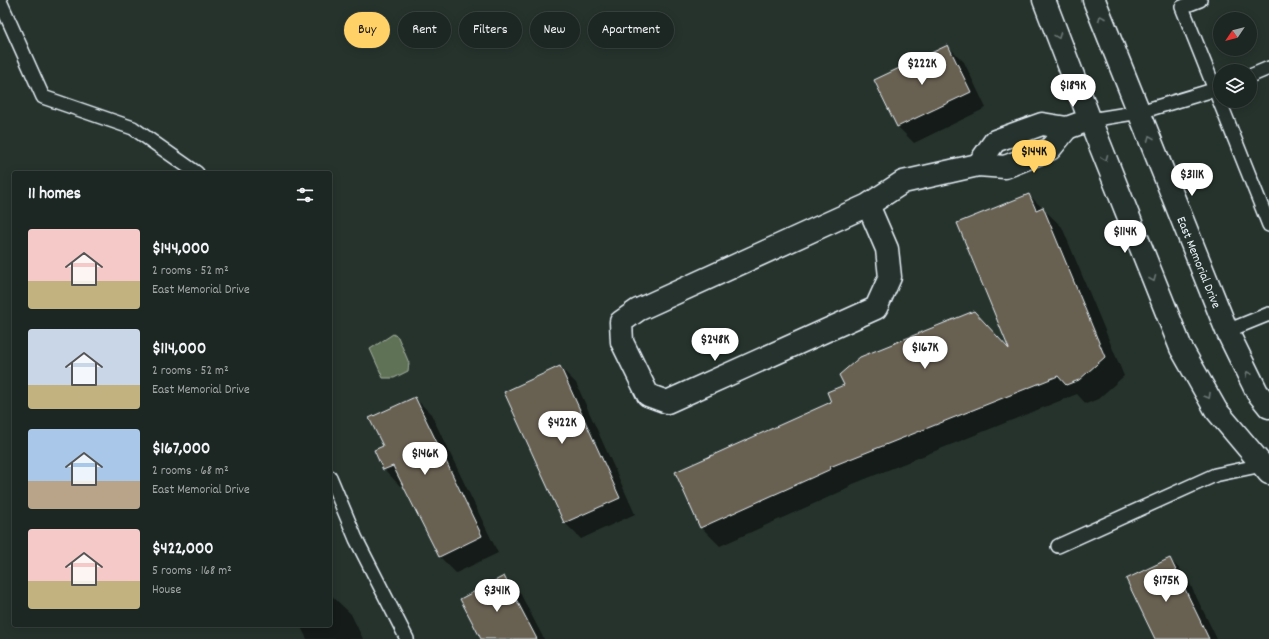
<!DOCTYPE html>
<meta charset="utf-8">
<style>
body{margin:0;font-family:Dekko,sans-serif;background:#29322f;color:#f1f3f6;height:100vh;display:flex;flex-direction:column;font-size:15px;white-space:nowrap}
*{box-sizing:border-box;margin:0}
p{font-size:13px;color:#a0a5a5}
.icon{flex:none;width:22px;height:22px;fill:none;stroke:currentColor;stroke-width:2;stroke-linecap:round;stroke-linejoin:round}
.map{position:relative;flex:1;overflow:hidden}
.side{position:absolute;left:12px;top:171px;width:320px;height:456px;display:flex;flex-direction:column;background:#1c2622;border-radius:4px;box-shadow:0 2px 10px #0003,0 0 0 1px #3a4340}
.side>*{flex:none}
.banner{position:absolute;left:344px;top:12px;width:380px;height:36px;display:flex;gap:8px}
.needle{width:26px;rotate:235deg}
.tools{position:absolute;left:1213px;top:12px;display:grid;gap:8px}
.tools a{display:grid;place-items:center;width:44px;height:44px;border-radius:50%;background:#1c2622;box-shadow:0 2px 10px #0003,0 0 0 1px #3a4340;font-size:20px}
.price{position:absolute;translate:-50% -34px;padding:0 9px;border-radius:14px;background:#fff;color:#222;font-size:13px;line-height:26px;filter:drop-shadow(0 1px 2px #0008)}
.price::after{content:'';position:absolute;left:50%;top:24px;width:12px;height:9px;margin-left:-6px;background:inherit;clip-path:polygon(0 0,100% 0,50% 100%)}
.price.on{background:#ffd166;color:#111}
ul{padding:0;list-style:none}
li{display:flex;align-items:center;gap:12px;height:100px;padding:0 16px}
li span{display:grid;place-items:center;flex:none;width:112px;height:80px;border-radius:4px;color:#555}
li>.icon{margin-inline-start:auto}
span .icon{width:48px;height:48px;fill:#fffc;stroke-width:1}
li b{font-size:17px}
h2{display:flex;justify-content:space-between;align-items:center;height:48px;padding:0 16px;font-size:17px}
.pill{padding:0 14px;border-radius:18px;background:#1c2622;box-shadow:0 2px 10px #0003,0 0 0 1px #3a4340;font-size:14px;line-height:36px}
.pill.on{background:#ffd166;color:#111}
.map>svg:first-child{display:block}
</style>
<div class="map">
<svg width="1269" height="639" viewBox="0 0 1269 639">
<rect width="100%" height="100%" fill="#26332d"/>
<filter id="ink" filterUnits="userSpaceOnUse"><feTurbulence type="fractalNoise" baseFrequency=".025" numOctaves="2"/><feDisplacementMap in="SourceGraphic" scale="8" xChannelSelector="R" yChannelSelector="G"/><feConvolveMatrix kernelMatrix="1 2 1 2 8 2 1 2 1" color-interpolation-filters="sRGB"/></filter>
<g filter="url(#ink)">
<path fill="#617254" stroke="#a4b2a6" d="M 393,334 L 398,337 L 409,363 L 408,371 L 394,378 L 383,378 L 370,349 Z"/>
<g fill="#0007">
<path d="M 948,46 L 964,62 L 986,108 L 914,143 L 898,127 Z"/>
<path d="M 1029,195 L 1062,227 L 1124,376 L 1098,399 L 1086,404 L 1077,394 L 848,486 L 849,488 L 720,546 L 701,527 L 832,402 L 845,386 L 974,312 L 1010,349 Z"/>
<path d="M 560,367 L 576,383 L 635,514 L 581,539 L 565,523 L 506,392 Z"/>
<path d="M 415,398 L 431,414 L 498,553 L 456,573 L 440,557 L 404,484 L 400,486 L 384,469 L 384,447 Z"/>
<path d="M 1170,559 L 1186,576 L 1217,639 L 1156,639 Z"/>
<path d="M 504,577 L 520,593 L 544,639 L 482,639 Z"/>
<path d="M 330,595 L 331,595 L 351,614 L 363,639 L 307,639 L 300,625 L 330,625 Z"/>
</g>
<g fill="#686051" stroke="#e8f1f8">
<path d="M 948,45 L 971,92 L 897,127 L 874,80 Z"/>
<path d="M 1029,194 L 1036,210 L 1043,207 L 1105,357 L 1079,380 L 1066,385 L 1058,376 L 830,467 L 831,469 L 700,528 L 675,472 L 831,402 L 827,392 L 844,385 L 839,375 L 860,357 L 974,311 L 1009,349 L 957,223 Z"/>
<path d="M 560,366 L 620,498 L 564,523 L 504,392 Z"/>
<path d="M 415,397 L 482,536 L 439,557 L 393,466 L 383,470 L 374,450 L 383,446 L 369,418 Z"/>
<path d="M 1170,558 L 1209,639 L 1155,639 L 1126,579 Z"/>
<path d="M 504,576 L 537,639 L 481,639 L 460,599 Z"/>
</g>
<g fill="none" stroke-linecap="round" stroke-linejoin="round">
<defs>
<g id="service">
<path d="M 1200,0 L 1182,7 L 1269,225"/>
<path d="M 0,1 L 43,97 L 133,128 L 197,173"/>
<path d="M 1250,76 L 1269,68"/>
<path d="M 1090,120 L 1140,112 L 1220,88"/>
<path d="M 1227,331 L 1269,314"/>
<path d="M 330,477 L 356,539 L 407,639"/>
<path d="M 1058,546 L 1215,475 L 1267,464"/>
</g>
<g id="minor">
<path d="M 978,165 L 995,141 L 1042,124 L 1067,128 L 1078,124"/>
<path d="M 868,205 L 638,310 L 621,322 L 622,342 L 648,395 L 667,402 L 876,308 L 890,277 L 887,249 L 868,205 L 903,182 L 978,165 L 1005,167 L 1050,149 L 1067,128"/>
</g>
<g id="secondary">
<path d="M 1044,0 L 1090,120 L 1181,348 L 1216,410 L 1269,473"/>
<path d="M 1094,0 L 1227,331 L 1257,392 L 1269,407"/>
</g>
</defs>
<use href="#service" stroke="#e8f1f8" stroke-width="16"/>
<use href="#minor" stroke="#e8f1f8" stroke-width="25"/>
<use href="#secondary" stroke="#e8f1f8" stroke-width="25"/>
<use href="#service" stroke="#26332d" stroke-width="13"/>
<use href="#minor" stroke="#26332d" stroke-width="22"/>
<use href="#secondary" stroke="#26332d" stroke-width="22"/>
</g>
<defs><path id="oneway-chevron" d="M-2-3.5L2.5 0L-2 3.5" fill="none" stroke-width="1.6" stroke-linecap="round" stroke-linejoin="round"/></defs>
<g stroke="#6a7674">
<use href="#oneway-chevron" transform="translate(1101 18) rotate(-112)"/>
<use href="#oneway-chevron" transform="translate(1058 36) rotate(69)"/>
<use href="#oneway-chevron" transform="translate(1150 138) rotate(-112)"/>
<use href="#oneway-chevron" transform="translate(1105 158) rotate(68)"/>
<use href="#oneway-chevron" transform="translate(1153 279) rotate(68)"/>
<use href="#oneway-chevron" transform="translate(1248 374) rotate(-116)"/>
<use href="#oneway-chevron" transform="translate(1208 396) rotate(60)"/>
</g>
</g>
<g text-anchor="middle" stroke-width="3.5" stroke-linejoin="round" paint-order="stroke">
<g font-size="13" fill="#e8f1f8" stroke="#26332d">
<text transform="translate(1200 262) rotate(68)" y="5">East Memorial Drive</text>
</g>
</g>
</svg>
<div class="tools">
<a><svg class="needle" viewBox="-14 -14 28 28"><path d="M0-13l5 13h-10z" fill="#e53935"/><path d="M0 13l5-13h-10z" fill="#a0a5a5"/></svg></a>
<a><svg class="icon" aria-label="layers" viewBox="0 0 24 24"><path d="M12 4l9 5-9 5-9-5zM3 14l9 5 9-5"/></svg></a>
</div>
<b class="price" style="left:922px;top:86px">$222K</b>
<b class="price" style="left:1073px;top:108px">$189K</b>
<b class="price on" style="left:1034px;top:174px">$144K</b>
<b class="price" style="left:1192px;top:197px">$311K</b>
<b class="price" style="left:1125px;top:254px">$114K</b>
<b class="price" style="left:715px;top:362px">$248K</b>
<b class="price" style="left:925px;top:370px">$167K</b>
<b class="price" style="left:562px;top:445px">$422K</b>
<b class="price" style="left:425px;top:476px">$146K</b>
<b class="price" style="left:1166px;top:603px">$175K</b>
<b class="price" style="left:497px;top:613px">$341K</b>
<div class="banner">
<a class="pill on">Buy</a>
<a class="pill">Rent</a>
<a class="pill">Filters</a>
<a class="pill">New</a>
<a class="pill">Apartment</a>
</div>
<section class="side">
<h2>11 homes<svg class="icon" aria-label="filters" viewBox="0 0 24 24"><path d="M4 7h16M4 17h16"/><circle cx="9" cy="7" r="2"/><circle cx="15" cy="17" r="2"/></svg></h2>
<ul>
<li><span style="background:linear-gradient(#f6c9c9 65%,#c2b280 0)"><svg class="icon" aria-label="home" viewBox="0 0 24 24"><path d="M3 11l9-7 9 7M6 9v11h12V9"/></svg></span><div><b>$144,000</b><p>2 rooms · 52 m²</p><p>East Memorial Drive</p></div></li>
<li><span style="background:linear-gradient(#c9d6e8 70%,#c2b280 0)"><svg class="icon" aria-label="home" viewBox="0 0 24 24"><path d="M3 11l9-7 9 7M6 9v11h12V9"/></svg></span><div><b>$114,000</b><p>2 rooms · 52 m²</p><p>East Memorial Drive</p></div></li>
<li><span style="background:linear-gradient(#a9c7e8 65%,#b9a48a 0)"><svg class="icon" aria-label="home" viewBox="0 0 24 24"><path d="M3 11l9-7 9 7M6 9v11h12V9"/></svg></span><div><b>$167,000</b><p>2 rooms · 68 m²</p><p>East Memorial Drive</p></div></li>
<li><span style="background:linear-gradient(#f6c9c9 65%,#c2b280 0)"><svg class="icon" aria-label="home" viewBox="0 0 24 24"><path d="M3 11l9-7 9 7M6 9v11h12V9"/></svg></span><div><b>$422,000</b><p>5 rooms · 168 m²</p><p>House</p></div></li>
</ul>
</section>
</div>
